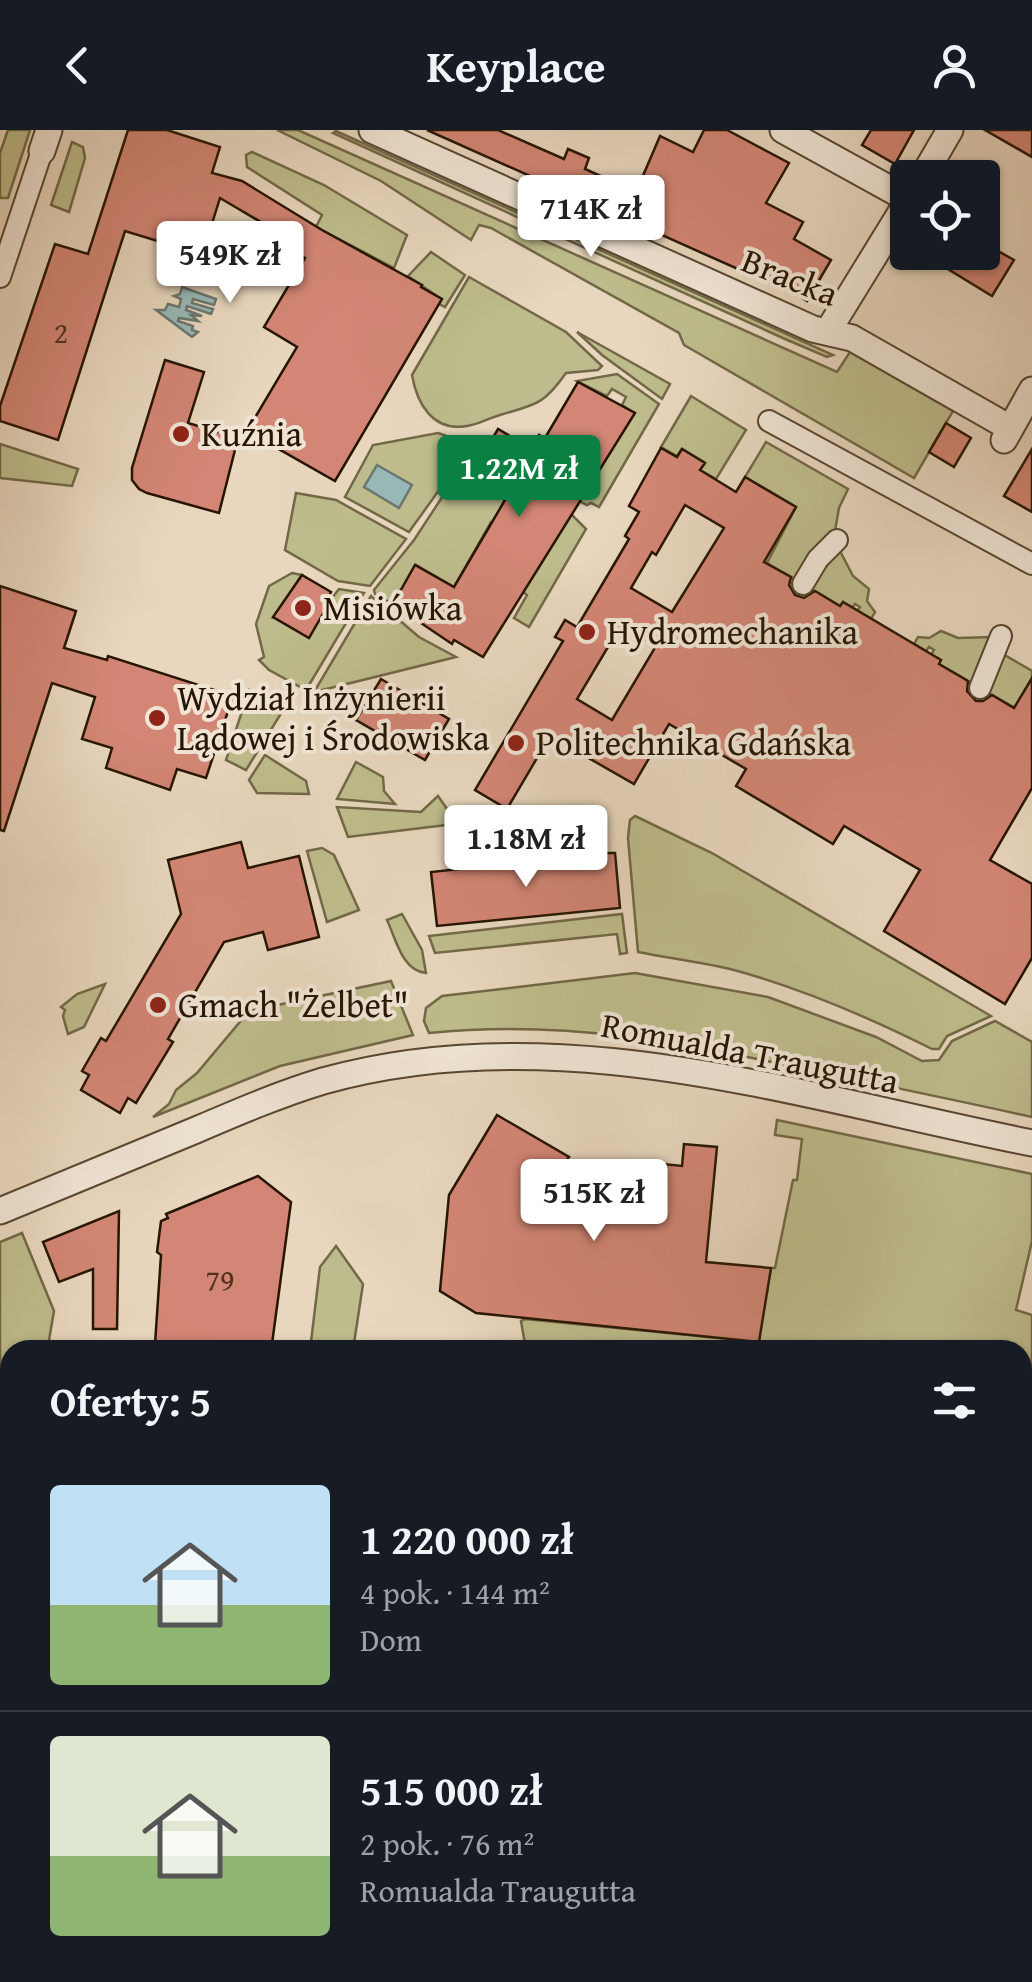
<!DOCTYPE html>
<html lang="pl">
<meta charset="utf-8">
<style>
body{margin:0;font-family:"Gentium Book Plus",serif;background:#20242c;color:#f1f3f6;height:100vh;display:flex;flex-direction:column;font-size:38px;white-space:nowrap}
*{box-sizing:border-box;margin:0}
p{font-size:32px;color:#9ea1a6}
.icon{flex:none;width:55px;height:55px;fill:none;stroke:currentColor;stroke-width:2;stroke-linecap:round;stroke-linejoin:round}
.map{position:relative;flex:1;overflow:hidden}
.side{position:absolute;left:0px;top:1210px;width:1032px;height:642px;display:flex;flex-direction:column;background:#171b24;border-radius:30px 30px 0 0;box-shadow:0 2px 8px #0004}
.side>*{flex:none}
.tools{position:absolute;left:890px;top:30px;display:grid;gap:20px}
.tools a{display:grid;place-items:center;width:110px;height:110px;border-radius:10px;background:#171b24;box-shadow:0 2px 8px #0004;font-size:50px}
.price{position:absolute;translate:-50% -85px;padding:0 22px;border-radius:10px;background:#fff;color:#222;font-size:32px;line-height:65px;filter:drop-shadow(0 2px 5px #0008)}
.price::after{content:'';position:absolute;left:50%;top:60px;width:30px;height:22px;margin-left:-15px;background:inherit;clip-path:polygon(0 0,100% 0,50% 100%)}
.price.current{background:#0b8043;color:#fff}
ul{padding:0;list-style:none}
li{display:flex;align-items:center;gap:30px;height:250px;padding:0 50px}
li+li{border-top:2px solid #363941}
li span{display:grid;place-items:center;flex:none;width:280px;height:200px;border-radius:10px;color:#555}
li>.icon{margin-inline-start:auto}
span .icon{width:120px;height:120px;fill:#fffc;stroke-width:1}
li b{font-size:42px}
h2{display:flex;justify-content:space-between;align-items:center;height:120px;padding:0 50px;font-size:42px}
header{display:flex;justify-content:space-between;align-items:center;height:130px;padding:0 50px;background:#171b24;font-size:45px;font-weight:700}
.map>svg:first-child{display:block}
</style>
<header><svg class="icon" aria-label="back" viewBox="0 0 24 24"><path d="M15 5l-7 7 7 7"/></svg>Keyplace<svg class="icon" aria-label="person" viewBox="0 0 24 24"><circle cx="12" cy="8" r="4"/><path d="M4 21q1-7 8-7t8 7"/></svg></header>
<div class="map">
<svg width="1032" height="1852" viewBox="0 0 1032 1852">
<rect width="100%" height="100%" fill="#e8d7be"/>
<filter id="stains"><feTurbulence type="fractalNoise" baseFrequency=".002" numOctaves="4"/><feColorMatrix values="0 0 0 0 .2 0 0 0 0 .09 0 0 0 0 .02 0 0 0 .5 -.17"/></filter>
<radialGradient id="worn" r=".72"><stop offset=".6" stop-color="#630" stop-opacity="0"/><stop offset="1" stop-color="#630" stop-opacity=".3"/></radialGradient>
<g fill="#bebc8c" stroke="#726847" stroke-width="2.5">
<path d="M 8,0 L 30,0 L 8,68 L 0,68 L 0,23 Z"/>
<path d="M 277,0 L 298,0 L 837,242 L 850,222 L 953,281 L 914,348 L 684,215 L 679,203 L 491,98 L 479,95 L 471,110 L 381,51 Z"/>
<path d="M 336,1 L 833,225 L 827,227 L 785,209 L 333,3 Z"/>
<path d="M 72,12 L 83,17 L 85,28 L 69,82 L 51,75 Z"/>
<path d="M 252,22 L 324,55 L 407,105 L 394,138 L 316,97 L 322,85 L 247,37 L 246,25 Z"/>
<path d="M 431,122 L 465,145 L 445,177 L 439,174 L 441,169 L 408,146 Z"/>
<path d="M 469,147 L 566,202 L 602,236 L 598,240 L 566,243 C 542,277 535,274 497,286 C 487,289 477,295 467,296 C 433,302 417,274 412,245 Z"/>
<path d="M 577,202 L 670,254 L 662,269 L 602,225 Z"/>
<path d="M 617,244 L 659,274 L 599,377 L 591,373 L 587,375 L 579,371 L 634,283 L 622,275 L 626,267 L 612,259 L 607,266 L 577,251 Z"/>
<path d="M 691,266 L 746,300 L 716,349 L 700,340 L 704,332 L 682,319 L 677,326 L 661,317 Z"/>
<path d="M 438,303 L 461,311 C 460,338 425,378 409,402 L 345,367 L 373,315 Z"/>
<path d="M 766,312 L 848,359 L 839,378 L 835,401 L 795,450 L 767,433 L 796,377 L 745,347 Z"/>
<path d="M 0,314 L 78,339 L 72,356 L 0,348 Z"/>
<path d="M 458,343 L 525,382 L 491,392 L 454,457 L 416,435 L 393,474 L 375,464 L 374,460 L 414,410 Z"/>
<path d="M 296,363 L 336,370 L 406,409 L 370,456 L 338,451 L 285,420 Z"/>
<path d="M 571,384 L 586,399 L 529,497 L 514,488 L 527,465 L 523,462 Z"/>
<path d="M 839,419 L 853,446 L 869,459 L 867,471 L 875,482 L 871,489 L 857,481 L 860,477 L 855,474 L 852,478 L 840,476 L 809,458 Z"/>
<path d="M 292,443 L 302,445 L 274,487 L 332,468 L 339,459 L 364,463 L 306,560 L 269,540 L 259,530 L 264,527 L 256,494 L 269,456 Z"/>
<path d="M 371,466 L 419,507 L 456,527 L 314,562 Z"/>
<path d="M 941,501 L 958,508 L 991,507 L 971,553 L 939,534 L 941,530 L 931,525 L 934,520 L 929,517 L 926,521 L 914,514 L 918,507 L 929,508 Z"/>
<path d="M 1003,524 L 1032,541 L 1032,548 L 1017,579 L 985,561 Z"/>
<path d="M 249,560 L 285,577 L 246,640 L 226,630 Z"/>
<path d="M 265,625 L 306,651 L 309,664 L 257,663 L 249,650 Z"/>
<path d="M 356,632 L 383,647 L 384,661 L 395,674 L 337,669 Z"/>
<path d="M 438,666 L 452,686 L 446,695 L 348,707 L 337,677 L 421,682 Z"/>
<path d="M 635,686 L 712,723 L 991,886 L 947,906 L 939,919 L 932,919 C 868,887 799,857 730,839 C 700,832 668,828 638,822 L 628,708 L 630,690 Z"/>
<path d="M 322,718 L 334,725 L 359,780 L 327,792 L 307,721 Z"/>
<path d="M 402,784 L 422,820 L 426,843 C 402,841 396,809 387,790 Z"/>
<path d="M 622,784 L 627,823 L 620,824 L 617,804 L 435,823 L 429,806 Z"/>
<path d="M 635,843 L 768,867 L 876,907 L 922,931 L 939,930 L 952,911 L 995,891 L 1032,912 L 1032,987 C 960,971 887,956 815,941 C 682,913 566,889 429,903 L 424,891 L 426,878 L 442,866 Z"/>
<path d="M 391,851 L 413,905 L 280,936 L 153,987 L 169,974 L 176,960 L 197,943 L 249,881 Z"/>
<path d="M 105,854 L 84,897 L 68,904 L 63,886 L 65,880 L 61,877 L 77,864 Z"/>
<path d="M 777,990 L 1032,1044 L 1032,1111 L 1016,1180 L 1032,1185 L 1032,1852 L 0,1852 L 0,1556 L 10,1559 L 10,1842 L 1022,1842 L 1022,1220 L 526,1220 L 521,1191 L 525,1189 L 758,1212 L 771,1138 L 775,1138 L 793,1050 L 797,1050 L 802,1009 L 775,1005 Z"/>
<path d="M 22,1103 L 54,1181 L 48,1216 L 61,1220 L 10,1220 L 10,1537 L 0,1534 L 0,1112 Z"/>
<path d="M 336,1116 L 363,1154 L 353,1220 L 310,1220 L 320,1137 Z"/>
</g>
<g fill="#98b8b7" stroke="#6b776f" stroke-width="2.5">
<path d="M 182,157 L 216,169 L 214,175 L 193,169 L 192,173 L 213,179 L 211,184 L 187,176 L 186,180 L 202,186 L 191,185 L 198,191 L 179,188 L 178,191 L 193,196 L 192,200 L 198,202 L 192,207 L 156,180 L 165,180 L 168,174 L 179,177 L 181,169 L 174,166 L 180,164 Z"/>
<path d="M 377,335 L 412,355 L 399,378 L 364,357 Z"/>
</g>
<g fill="#d38675" stroke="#271502" stroke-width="2.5" fill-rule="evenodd">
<path d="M 128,0 L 167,0 L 220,17 L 212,43 L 242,51 L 322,100 L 422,155 L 421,157 L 442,169 L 335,351 L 247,301 L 297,217 L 264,197 L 305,128 L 267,106 L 271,98 L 220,68 L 204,119 L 189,114 L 187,120 L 125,101 L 58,310 L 0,291 L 0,276 L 55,114 L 88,124 Z"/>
<path d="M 427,0 L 498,0 L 564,29 L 568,19 L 589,28 L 585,39 L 636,62 L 660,6 L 693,22 L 704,0 L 727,0 L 789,33 L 766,73 L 803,92 L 794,109 L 831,130 L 807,171 L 788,159 L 758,148 Z"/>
<path d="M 871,0 L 914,0 L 895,34 L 862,15 Z"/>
<path d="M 985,0 L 1032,0 L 1032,27 Z"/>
<path d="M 982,112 L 1014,130 L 992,166 L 920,122 L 982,122 Z"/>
<path d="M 165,230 L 204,242 L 188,293 L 238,308 L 219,383 L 147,363 L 139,359 L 132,350 L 132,338 Z"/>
<path d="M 578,252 L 635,283 L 483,527 L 454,510 L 452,514 L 393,474 L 415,435 L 454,457 L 505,370 L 469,349 L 498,299 L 532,319 L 539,305 L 545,308 Z"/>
<path d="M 946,293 L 971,308 L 954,337 L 929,322 Z"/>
<path d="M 661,318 L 677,327 L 682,319 L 705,333 L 700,340 L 736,362 L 745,347 L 796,377 L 764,432 L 791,447 L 789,455 L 795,465 L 804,468 L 815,461 L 840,476 L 843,472 L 941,530 L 939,534 L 968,551 L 967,561 L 976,571 L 983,571 L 992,565 L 1014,578 L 1032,548 L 1032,658 L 990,730 L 1032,754 L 1032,828 L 1005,874 L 884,801 L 920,740 L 844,696 L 833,714 L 736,656 L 746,639 L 669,594 L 634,654 L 550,606 L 507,679 L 475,660 L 563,511 L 555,507 L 565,490 L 577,497 L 629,409 L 625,406 L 639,382 L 629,376 ZM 685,375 L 724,398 L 672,482 L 631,458 L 652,422 L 656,425 ZM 621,495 L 656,516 L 612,590 L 577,569 Z"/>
<path d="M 1032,319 L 1032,382 L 1004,366 Z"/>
<path d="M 302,445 L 331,462 L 329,466 L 332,468 L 309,508 L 273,487 Z"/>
<path d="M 0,456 L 76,481 L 64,518 L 107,530 L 108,526 L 233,566 L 206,648 L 177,639 L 170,660 L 106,638 L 112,618 L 82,609 L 95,567 L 52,553 L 4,701 L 0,700 Z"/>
<path d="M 381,549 L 449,589 L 425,630 L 356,590 Z"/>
<path d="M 241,712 L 248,738 L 299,726 L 319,807 L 268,820 L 263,802 L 224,812 L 168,909 L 173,912 L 136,973 L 128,968 L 120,983 L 81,960 L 89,945 L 82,941 L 101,908 L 106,911 L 181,784 L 168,730 Z"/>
<path d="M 609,723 L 615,723 L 620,778 L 437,796 L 431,742 Z"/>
<path d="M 497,985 L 569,1027 L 559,1041 L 638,1050 L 653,1033 L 682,1036 L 684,1014 L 717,1017 L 706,1132 L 771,1138 L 759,1212 L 476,1183 L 440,1161 L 449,1065 Z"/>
<path d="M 258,1046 L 291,1072 L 272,1214 L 252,1220 L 164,1220 L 155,1214 L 161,1125 L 157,1122 L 161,1091 L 168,1088 L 166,1084 Z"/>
<path d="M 119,1081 L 117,1199 L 93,1199 L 93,1139 L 59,1152 L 43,1112 Z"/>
</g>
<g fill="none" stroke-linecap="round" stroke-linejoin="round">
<defs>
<g id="pedestrian">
<path d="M 0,147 L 42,21"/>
<path d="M 769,291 L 1032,434"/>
<path d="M 803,454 L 818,429 L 837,410"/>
<path d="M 980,558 L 1001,506"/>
</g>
<g id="minor">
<path d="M 372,0 L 813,199 L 852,208 L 1010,298"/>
<path d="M 783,0 L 908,69"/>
<path d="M 42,21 L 49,0"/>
<path d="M 922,48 L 950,0"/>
<path d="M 828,201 L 908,71"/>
<path d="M 1004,310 L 1032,260"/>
<path d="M 0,1081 C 65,1054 130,1027 196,1000 C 238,982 280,964 323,951 C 559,885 800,967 1032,1013"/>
</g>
</defs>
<use href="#pedestrian" stroke="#574631" stroke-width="24"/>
<use href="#minor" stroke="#574631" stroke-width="29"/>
<use href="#pedestrian" stroke="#f0e5d5" stroke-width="20"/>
<use href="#minor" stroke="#f0e5d5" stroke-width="25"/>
</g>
<g fill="#8f2418" stroke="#f0e5d5" stroke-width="4">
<circle cx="181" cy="304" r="10"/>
<circle cx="303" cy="478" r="10"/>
<circle cx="587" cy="502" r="10"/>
<circle cx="157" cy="588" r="10"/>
<circle cx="516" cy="613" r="10"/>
<circle cx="158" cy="875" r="10"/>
</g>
<g text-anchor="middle" stroke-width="8" stroke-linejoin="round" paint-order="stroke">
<g font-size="30" fill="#52311f">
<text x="61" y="213">2</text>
<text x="220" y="1160">79</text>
</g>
<g font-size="35" fill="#271502" stroke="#f0e5d5">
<text transform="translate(790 147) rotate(22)" y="12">Bracka</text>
<text transform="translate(750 923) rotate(11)" y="12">Romualda Traugutta</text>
</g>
<g font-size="35" fill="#271502" stroke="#f0e5d5" text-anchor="start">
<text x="201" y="316">Kuźnia</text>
<text x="323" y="490">Misiówka</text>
<text x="607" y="514">Hydromechanika</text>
<text x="177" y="580">Wydział Inżynierii<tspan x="177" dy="40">Lądowej i Środowiska</tspan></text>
<text x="536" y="625">Politechnika Gdańska</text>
<text x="178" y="887">Gmach "Żelbet"</text>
</g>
</g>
<rect width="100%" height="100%" filter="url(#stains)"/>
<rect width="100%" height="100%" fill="url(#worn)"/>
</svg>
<div class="tools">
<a><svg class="icon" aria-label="locate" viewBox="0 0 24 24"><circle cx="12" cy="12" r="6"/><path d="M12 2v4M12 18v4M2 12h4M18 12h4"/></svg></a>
</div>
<b class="price" style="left:591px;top:130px">714K zł</b>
<b class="price" style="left:230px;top:176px">549K zł</b>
<b class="price current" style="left:519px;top:390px">1.22M zł</b>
<b class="price" style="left:526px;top:760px">1.18M zł</b>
<b class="price" style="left:594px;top:1114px">515K zł</b>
<section class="side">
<h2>Oferty: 5<svg class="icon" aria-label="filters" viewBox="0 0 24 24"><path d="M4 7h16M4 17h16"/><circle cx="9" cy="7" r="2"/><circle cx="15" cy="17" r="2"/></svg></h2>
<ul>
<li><span style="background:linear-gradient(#bfe0f5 60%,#8fb573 0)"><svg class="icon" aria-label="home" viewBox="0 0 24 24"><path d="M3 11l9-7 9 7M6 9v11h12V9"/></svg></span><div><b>1 220 000 zł</b><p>4 pok. · 144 m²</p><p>Dom</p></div></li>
<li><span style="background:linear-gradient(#dfe7d0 60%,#8fb573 0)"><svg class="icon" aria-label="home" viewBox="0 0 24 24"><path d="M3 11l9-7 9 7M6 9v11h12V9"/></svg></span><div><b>515 000 zł</b><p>2 pok. · 76 m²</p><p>Romualda Traugutta</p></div></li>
</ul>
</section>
</div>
